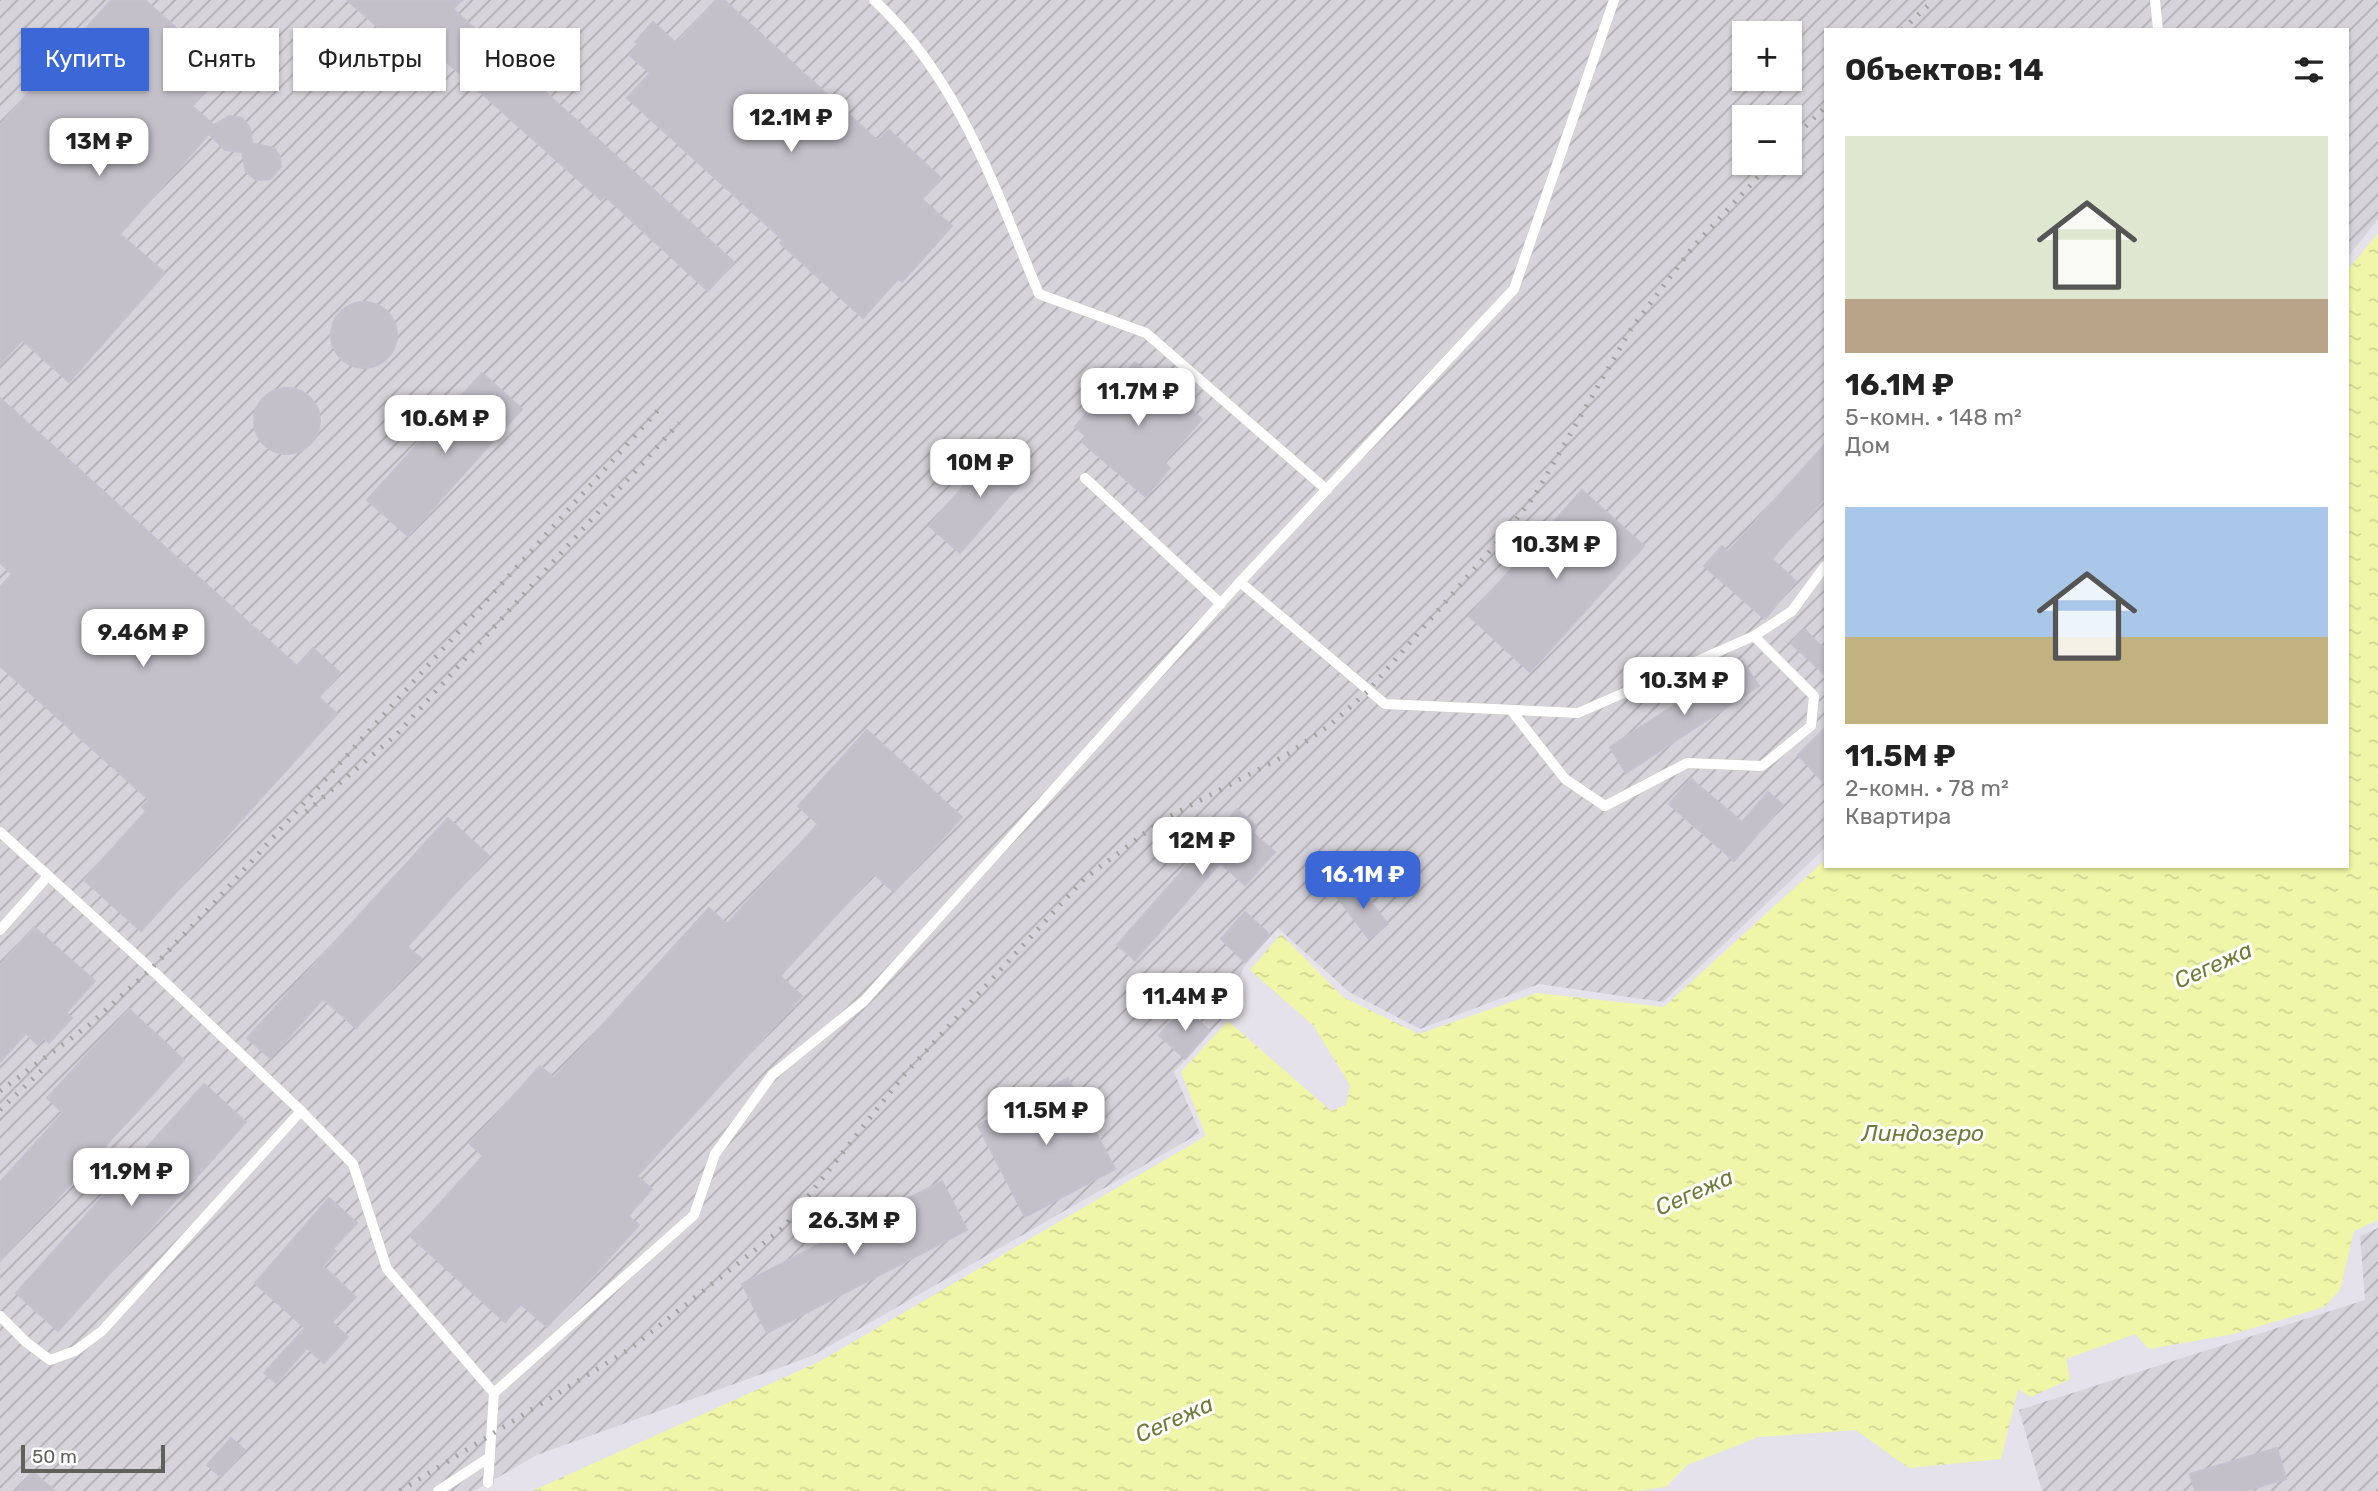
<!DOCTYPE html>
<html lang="ru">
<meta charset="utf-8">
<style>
body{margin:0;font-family:Rubik,sans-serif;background:#f6f6f6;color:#222;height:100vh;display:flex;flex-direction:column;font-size:26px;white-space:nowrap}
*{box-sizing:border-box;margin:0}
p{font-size:23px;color:#767676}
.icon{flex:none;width:38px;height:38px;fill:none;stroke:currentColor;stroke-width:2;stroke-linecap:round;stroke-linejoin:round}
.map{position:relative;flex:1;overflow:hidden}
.panel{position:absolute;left:1824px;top:28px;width:525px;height:840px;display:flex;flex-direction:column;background:#fff;border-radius:0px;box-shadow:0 2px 5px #0004}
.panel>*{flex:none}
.top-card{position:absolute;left:21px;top:28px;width:665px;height:63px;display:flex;gap:14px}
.controls{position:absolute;left:1732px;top:21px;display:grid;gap:14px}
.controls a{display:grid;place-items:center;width:70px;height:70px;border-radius:0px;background:#fff;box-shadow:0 2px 5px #0004;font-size:35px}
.scale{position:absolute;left:21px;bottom:18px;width:144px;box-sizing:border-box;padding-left:7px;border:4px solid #60615a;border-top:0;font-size:19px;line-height:24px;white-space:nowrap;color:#60615a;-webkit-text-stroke:5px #fff;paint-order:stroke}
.price{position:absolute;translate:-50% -60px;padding:0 16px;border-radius:14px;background:#fff;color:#222;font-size:23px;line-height:46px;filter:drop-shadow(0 2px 4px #0008)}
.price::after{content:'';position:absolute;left:50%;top:42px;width:21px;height:16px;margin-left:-10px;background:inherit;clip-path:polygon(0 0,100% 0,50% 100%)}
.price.current{background:#3c68d7;color:#fff}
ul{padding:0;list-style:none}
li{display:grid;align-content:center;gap:14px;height:371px;padding:0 21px}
li span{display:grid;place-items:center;height:217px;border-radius:0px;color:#555}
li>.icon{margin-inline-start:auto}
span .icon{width:126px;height:126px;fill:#fffc;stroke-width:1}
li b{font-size:30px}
h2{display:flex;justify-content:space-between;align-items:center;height:84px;padding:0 21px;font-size:30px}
.chip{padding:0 24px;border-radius:0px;background:#fff;box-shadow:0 2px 5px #0004;font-size:24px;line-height:63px}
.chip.current{background:#3c68d7;color:#fff}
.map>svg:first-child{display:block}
</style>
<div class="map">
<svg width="2378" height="1491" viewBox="0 0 2378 1491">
<defs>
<pattern id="industrial-furrows" width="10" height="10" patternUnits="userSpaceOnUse" patternTransform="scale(1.75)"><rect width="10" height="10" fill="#d6d4da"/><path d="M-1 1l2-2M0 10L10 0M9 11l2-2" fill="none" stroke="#b1afb4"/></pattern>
<pattern id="water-ripples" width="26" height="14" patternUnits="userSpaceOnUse" patternTransform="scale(1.75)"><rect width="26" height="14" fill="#f0f6a7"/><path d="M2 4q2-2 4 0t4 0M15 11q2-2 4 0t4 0" fill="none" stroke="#d0d592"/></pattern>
</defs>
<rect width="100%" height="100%" fill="#e6e2eb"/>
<g fill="url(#industrial-furrows)" fill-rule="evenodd">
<path d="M 0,0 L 2378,0 L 2378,219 L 2347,258 L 2347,30 L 1825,30 L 1825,848 L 1663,1002 L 1539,984 L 1420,1029 L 1349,992 L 1278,928 L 1244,967 L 1223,1018 L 1174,1072 L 1200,1133 L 812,1356 L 537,1455 L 474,1491 L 0,1491 ZM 1745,33 L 1790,33 L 1790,79 L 1745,79 ZM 1745,117 L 1790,117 L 1790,163 L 1745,163 Z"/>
<path d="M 2378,1228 L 2378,1491 L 2042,1491 L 2019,1410 L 2365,1300 L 2360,1236 Z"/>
</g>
<path fill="url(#water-ripples)" d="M 2378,233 L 2378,1220 L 2354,1231 L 2340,1290 L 2324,1307 L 2233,1334 L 2149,1349 L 2135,1334 L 2066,1359 L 2070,1379 L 2031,1397 L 2018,1389 L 2001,1459 L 1909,1468 L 1856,1430 L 1759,1437 L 1687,1465 L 1666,1487 L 1636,1491 L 532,1491 L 819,1362 L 1206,1136 L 1181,1072 L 1228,1021 L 1331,1111 L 1346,1105 L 1350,1085 L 1313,1025 L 1250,970 L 1281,934 L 1343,997 L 1419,1034 L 1537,993 L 1664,1007 L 1825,860 L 1825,866 L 2347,866 L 2347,271 Z"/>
<g fill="#c3c0c9" stroke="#c5c1cf" stroke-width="2">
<path d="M 111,0 L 145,0 L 223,70 L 192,106 L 214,125 L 229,116 L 242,118 L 250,128 L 252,143 L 274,148 L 280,157 L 281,167 L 270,179 L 256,180 L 246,172 L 242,152 L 225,150 L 209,134 L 120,234 L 165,273 L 69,382 L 22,340 L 0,365 L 0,125 Z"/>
<path d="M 347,0 L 462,0 L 453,9 L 734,262 L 708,291 L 605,196 L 601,200 L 424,42 L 411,56 Z"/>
<path d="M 716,0 L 724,0 L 878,141 L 889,130 L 941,178 L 922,199 L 952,226 L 902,282 L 898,279 L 863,318 L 780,243 L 783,240 L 627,98 L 650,73 L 629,55 L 639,44 L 635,42 L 653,22 L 676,43 Z"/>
<circle cx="364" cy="335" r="33"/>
<path d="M 1135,362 L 1202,419 L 1164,462 L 1170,468 L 1146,497 L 1082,442 L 1087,437 L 1075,427 L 1086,414 L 1088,416 Z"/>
<path d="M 482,373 L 522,409 L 408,536 L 367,500 Z"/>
<circle cx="287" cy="421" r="33"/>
<path d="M 0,398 L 297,666 L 313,648 L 340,673 L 319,697 L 337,714 L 141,931 L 84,880 L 146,811 L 142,807 L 149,800 L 0,666 L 0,587 L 12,574 L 0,563 Z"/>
<path d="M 1000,444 L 1031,471 L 960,553 L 929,526 Z"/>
<path d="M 1825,444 L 1825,498 L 1772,559 L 1796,581 L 1765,619 L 1704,566 L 1722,546 L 1728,552 Z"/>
<path d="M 1582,490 L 1644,546 L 1530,672 L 1469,616 Z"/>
<path d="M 1804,629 L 1825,650 L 1825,675 L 1791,643 Z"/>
<path d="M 1742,661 L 1759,686 L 1626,773 L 1610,747 Z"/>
<path d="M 1825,728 L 1825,784 L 1798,755 Z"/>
<path d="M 867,730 L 962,817 L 894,892 L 874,874 L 780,976 L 802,996 L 637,1176 L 652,1189 L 628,1216 L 639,1225 L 547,1327 L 521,1304 L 505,1322 L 410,1236 L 483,1156 L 470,1144 L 540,1066 L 554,1078 L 709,908 L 727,924 L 818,824 L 798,806 Z"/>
<path d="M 1691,779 L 1742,822 L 1768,792 L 1783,805 L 1734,861 L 1669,804 Z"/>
<path d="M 1237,809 L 1257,827 L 1253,833 L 1275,852 L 1245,885 L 1220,863 L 1135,960 L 1117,945 Z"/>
<path d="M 448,818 L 489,856 L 407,947 L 421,958 L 356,1028 L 323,999 L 270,1058 L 247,1038 Z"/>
<path d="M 1356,883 L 1388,924 L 1369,939 L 1338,898 Z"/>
<path d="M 1245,912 L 1270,935 L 1245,962 L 1221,939 Z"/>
<path d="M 34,927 L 95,981 L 66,1013 L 72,1018 L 49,1043 L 44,1038 L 38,1045 L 26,1033 L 0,1062 L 0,965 Z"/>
<path d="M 1184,1008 L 1210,1031 L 1185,1059 L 1159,1035 Z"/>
<path d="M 129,1009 L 184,1060 L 0,1261 L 0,1182 L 63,1113 L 47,1098 Z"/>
<path d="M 1068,1078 L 1115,1169 L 1025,1217 L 978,1125 Z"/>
<path d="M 204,1084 L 246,1122 L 58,1331 L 16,1293 Z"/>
<path d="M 942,1181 L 967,1230 L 767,1333 L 742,1284 Z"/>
<path d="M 329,1198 L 357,1223 L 333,1249 L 336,1251 L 323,1266 L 356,1297 L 332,1322 L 348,1337 L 324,1363 L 307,1348 L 276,1383 L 264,1373 L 305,1328 L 255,1283 Z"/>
<path d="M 231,1438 L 245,1450 L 221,1477 L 207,1465 Z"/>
<path d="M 2277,1448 L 2286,1479 L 2244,1491 L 2195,1491 L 2190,1474 Z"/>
<path d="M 33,1472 L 55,1491 L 16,1491 Z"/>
</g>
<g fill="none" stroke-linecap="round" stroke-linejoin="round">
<defs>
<g id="service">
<path d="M 874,0 C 959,78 996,191 1039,294 L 1146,333 L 1327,490"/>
<path d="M 1614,0 L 1514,289 L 1240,582 L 1385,704 L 1578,713 L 1754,636 L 1792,611 L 1825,566"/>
<path d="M 2155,0 L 2158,30"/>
<path d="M 1085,478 L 1221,604"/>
<path d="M 1511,710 L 1565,779 L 1605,806 L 1687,763 L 1762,766 L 1811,726 L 1814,696 L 1754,636"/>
<path d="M 0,832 L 151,969 L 301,1111 L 102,1331 L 75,1351 L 50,1360 L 26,1342 L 0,1316"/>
<path d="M 0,930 L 48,876"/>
<path d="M 301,1111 L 353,1164 L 387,1269 L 494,1393"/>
<path d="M 488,1483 L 494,1393 L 694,1215 L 715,1154 L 772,1075 L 864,1001 L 1240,582"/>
<path d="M 438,1491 L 490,1457"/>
</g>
</defs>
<use href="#service" stroke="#cacbc5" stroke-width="11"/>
<use href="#service" stroke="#fff" stroke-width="10"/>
<g stroke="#a3a4a1" stroke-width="5" stroke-dasharray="2 9" stroke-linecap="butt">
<path d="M 1902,30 L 1934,0"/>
<path d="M 1790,142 L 1825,107"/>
<path d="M 306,812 L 397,734 L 679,423"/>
<path d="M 0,1091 L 89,1025 L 151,969 L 214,903 L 660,408"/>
<path d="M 0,1110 L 43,1069"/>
<path d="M 400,1491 L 631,1348 L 784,1227 L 903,1076 L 1084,879 L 1161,821 L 1288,754 L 1330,725 L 1367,692 L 1508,530 L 1535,495 L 1631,329 L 1692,248 L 1771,163"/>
</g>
</g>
<g text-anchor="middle" stroke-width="6" stroke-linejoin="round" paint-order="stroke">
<g font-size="23" font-style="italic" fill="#727c38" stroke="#fff">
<text transform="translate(2213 965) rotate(-24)" y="8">Сегежа</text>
<text x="1923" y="1141">Линдозеро</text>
<text transform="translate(1694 1192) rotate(-24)" y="8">Сегежа</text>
<text transform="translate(1174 1419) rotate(-24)" y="8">Сегежа</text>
</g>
</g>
</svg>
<div class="controls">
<a>+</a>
<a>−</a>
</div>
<div class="scale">50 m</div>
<b class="price" style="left:791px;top:154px">12.1M ₽</b>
<b class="price" style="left:99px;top:178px">13M ₽</b>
<b class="price" style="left:1138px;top:428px">11.7M ₽</b>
<b class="price" style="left:445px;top:455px">10.6M ₽</b>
<b class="price" style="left:980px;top:499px">10M ₽</b>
<b class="price" style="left:1556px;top:581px">10.3M ₽</b>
<b class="price" style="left:143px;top:669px">9.46M ₽</b>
<b class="price" style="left:1684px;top:717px">10.3M ₽</b>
<b class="price" style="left:1202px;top:877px">12M ₽</b>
<b class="price current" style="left:1363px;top:911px">16.1M ₽</b>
<b class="price" style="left:1185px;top:1033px">11.4M ₽</b>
<b class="price" style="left:1046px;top:1147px">11.5M ₽</b>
<b class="price" style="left:131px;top:1208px">11.9M ₽</b>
<b class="price" style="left:854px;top:1257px">26.3M ₽</b>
<div class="top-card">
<a class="chip current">Купить</a>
<a class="chip">Снять</a>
<a class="chip">Фильтры</a>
<a class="chip">Новое</a>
</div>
<section class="panel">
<h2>Объектов: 14<svg class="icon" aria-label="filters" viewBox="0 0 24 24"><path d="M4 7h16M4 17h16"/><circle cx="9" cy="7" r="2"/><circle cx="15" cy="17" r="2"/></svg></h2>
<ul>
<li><span style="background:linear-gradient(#dfe7d0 75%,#b9a48a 0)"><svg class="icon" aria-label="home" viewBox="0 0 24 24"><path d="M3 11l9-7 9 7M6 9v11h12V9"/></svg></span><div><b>16.1M ₽</b><p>5-комн. · 148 m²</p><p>Дом</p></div></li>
<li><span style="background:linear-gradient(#a9c7e8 60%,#c2b280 0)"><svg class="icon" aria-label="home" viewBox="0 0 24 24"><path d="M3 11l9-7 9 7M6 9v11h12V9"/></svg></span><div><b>11.5M ₽</b><p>2-комн. · 78 m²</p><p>Квартира</p></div></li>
</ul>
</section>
</div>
